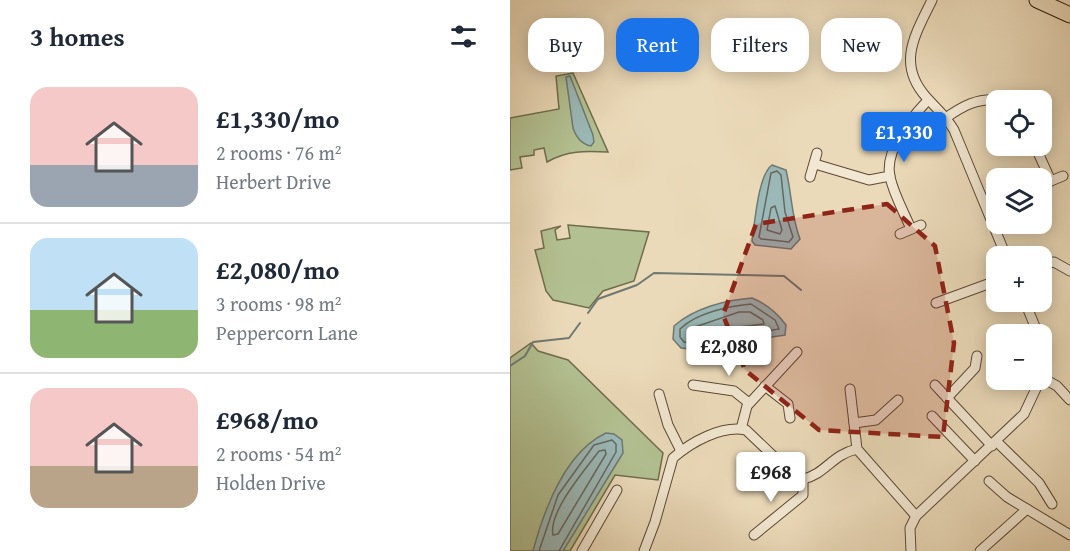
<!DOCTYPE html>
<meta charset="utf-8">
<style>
body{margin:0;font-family:"Gentium Book Plus",serif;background:#f2f2f3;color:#1f2937;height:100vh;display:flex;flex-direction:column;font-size:22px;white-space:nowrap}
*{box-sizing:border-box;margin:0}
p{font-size:20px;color:#747a83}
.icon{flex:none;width:33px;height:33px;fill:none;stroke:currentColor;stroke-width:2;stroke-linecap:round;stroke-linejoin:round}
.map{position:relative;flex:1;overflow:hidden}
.panel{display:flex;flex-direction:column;background:#fff;width:510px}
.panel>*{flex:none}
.guide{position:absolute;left:18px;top:18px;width:452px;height:54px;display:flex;gap:12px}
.fabs{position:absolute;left:476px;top:90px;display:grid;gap:12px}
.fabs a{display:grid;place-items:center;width:66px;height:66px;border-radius:12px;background:#fff;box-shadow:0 3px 15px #0003;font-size:30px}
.price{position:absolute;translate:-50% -51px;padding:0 14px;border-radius:6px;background:#fff;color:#222;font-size:20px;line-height:39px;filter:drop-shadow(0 2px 3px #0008)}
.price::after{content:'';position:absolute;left:50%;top:36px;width:18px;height:14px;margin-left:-9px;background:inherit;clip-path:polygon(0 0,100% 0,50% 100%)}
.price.active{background:#1a73e8;color:#fff}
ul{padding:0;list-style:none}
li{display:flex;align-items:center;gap:18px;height:150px;padding:0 30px}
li+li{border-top:2px solid #e0e1e3}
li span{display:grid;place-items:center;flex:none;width:168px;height:120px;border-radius:18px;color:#555}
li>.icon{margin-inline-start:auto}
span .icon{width:72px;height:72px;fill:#fffc;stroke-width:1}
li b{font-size:26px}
h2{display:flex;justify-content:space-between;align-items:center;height:72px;padding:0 30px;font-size:26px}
.tag{padding:0 21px;border-radius:18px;background:#fff;box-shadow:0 3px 15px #0003;font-size:21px;line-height:54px}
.tag.active{background:#1a73e8;color:#fff}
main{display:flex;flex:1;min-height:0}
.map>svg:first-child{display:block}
</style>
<main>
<section class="panel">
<h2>3 homes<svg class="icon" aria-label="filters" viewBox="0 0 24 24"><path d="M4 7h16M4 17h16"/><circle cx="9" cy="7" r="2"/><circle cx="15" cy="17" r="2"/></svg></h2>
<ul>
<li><span style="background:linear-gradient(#f6c9c9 65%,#9aa5b1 0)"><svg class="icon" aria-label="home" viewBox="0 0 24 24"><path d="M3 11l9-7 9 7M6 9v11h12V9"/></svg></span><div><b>£1,330/mo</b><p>2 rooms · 76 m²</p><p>Herbert Drive</p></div></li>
<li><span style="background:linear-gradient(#bfe0f5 60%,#8fb573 0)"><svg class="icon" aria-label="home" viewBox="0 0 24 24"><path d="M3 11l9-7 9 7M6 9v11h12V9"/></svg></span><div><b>£2,080/mo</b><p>3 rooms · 98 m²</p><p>Peppercorn Lane</p></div></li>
<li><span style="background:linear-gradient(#f6c9c9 65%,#b9a48a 0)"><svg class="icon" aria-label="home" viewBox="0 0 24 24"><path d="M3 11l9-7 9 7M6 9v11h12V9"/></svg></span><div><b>£968/mo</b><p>2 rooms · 54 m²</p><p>Holden Drive</p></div></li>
</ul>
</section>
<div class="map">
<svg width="560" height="551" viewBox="0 0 560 551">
<rect width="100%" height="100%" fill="#ebdab9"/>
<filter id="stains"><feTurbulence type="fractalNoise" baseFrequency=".00333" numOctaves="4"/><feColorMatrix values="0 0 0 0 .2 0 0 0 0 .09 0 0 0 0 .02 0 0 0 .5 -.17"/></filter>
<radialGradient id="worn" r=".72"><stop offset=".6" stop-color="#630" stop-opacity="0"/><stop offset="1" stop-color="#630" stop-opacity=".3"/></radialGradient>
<g fill="#b3c192" stroke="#706d4d" stroke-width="1.5">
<path d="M 63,73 L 98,152 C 76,151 57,150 37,162 L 34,148 L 24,150 L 24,155 L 10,157 L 12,168 L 0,170 L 0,118 L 49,109 L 46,76 Z"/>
<path d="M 58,225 L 139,232 L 124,281 L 93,291 L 79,308 L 43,300 L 36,291 L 25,250 L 34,248 L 31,231 L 51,226 L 45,230 L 47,240 L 60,238 Z"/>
<path d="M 21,343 L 28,351 L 58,360 L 153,453 L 148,480 L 105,475 L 60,551 L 0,551 L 0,358 Z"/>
</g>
<g fill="#9bb9b8" stroke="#6f7972" stroke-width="1.5">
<path d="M 60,76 L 83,135 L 84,142 L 81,146 C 71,144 66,137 63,128 L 56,77 Z"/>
<path d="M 262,165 L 276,170 C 282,194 281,216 290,239 L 281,249 L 245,245 L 242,241 C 245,222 248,175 262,165 Z"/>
<path d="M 242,298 C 257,304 267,313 276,325 L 275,335 L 180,349 L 171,348 L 163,339 L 164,326 C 184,308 216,300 242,298 Z"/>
<path d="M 96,433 L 104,434 L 112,440 L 113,453 L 53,551 L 23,551 C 34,510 55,452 96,433 Z"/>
</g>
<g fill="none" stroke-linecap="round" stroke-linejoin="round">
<g stroke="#646960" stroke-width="1.5">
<path d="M 267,171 L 271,175 L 275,212 L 283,237 L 279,242 L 251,239 L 249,237 L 261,173 Z"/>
<path d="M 265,206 L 272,230 L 270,234 L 257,230 L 261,208 Z"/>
<path d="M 241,304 L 265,320 L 269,329 L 180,343 L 174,342 L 170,337 L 170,329 C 186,313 219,306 241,304 Z"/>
<path d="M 229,312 L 240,312 L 253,320 L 254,324 L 180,333 L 182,328 Z"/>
<path d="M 95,450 L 96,454 L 48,534 L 43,535 C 38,512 75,470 89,451 Z"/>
<path d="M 29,551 L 48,495 L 84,445 L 102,440 L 106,444 L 106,452 L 49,551"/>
</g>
<g stroke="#6f7972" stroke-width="2">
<path d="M 78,313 L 88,299 L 127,285 L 144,273 L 274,276 L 291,290"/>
<path d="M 0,366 L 15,356 L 23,342 L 59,338 L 70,323"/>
</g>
<defs>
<g id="minor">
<path d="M 422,0 C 405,35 386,64 417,98 C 427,109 436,116 444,130 L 496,256"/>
<path d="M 437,117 C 453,106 467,98 488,100"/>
<path d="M 525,146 L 541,181"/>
<path d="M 305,164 L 359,180 L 380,176"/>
<path d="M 300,177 L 307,153"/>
<path d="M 531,185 L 553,176"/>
<path d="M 401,229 C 394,212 384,195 380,177 C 374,150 401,118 418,100"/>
<path d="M 390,234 L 411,225"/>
<path d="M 531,264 L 544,262 L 560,271"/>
<path d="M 515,302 L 528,334"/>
<path d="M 426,303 L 486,281"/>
<path d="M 531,355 L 531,376"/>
<path d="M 531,377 L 547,386 L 560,400"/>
<path d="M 183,385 L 224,391 L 239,403"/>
<path d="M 425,385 L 482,446"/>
<path d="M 255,386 L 278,404 L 280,418"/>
<path d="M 340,389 L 347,449 L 406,516"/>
<path d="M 149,394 L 158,425 L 171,451"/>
<path d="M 437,398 L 465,368 L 467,356"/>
<path d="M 422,416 L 465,461"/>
<path d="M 344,423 L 366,420 L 388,400"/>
<path d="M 231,429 L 237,406 L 287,352"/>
<path d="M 486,441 L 529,483 L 542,504"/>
<path d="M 479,481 L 497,497 L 560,535"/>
<path d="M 244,535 L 293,495 L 293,479"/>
<path d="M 72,551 L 107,490"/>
<path d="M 134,551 L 145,522 L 163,458 C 181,442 212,425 236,430 L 278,470 L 293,479 C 316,474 321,455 347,449"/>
<path d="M 401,551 L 400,528 L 406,516 L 514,414 L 530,380"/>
<path d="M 470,551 L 517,509"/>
</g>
<path id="primary" d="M 527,0 L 560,15"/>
</defs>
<use href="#minor" stroke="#5c4934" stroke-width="11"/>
<use href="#primary" stroke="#2d1908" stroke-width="17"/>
<use href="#minor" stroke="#f2e7d2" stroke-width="9"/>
<use href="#primary" stroke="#ebdab9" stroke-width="15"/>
</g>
<path fill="#8f2418" fill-opacity="0.2" stroke="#8f2418" stroke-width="4.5" stroke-dasharray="12 8" stroke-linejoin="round" d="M 377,204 L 425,246 L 444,343 L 433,437 L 309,430 L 235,370 L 213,315 L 246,224 Z"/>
<rect width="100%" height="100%" filter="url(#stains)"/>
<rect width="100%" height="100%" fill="url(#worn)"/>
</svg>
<div class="fabs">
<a><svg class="icon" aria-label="locate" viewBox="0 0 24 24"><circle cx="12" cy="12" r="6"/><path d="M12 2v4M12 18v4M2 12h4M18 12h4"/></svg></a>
<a><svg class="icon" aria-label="layers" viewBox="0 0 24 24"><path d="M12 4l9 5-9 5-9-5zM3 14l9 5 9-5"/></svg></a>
<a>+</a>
<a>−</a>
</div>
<b class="price active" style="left:394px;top:163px">£1,330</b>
<b class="price" style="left:219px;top:377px">£2,080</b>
<b class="price" style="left:261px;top:503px">£968</b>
<div class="guide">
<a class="tag">Buy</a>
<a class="tag active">Rent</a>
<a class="tag">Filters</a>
<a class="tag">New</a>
</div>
</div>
</main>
